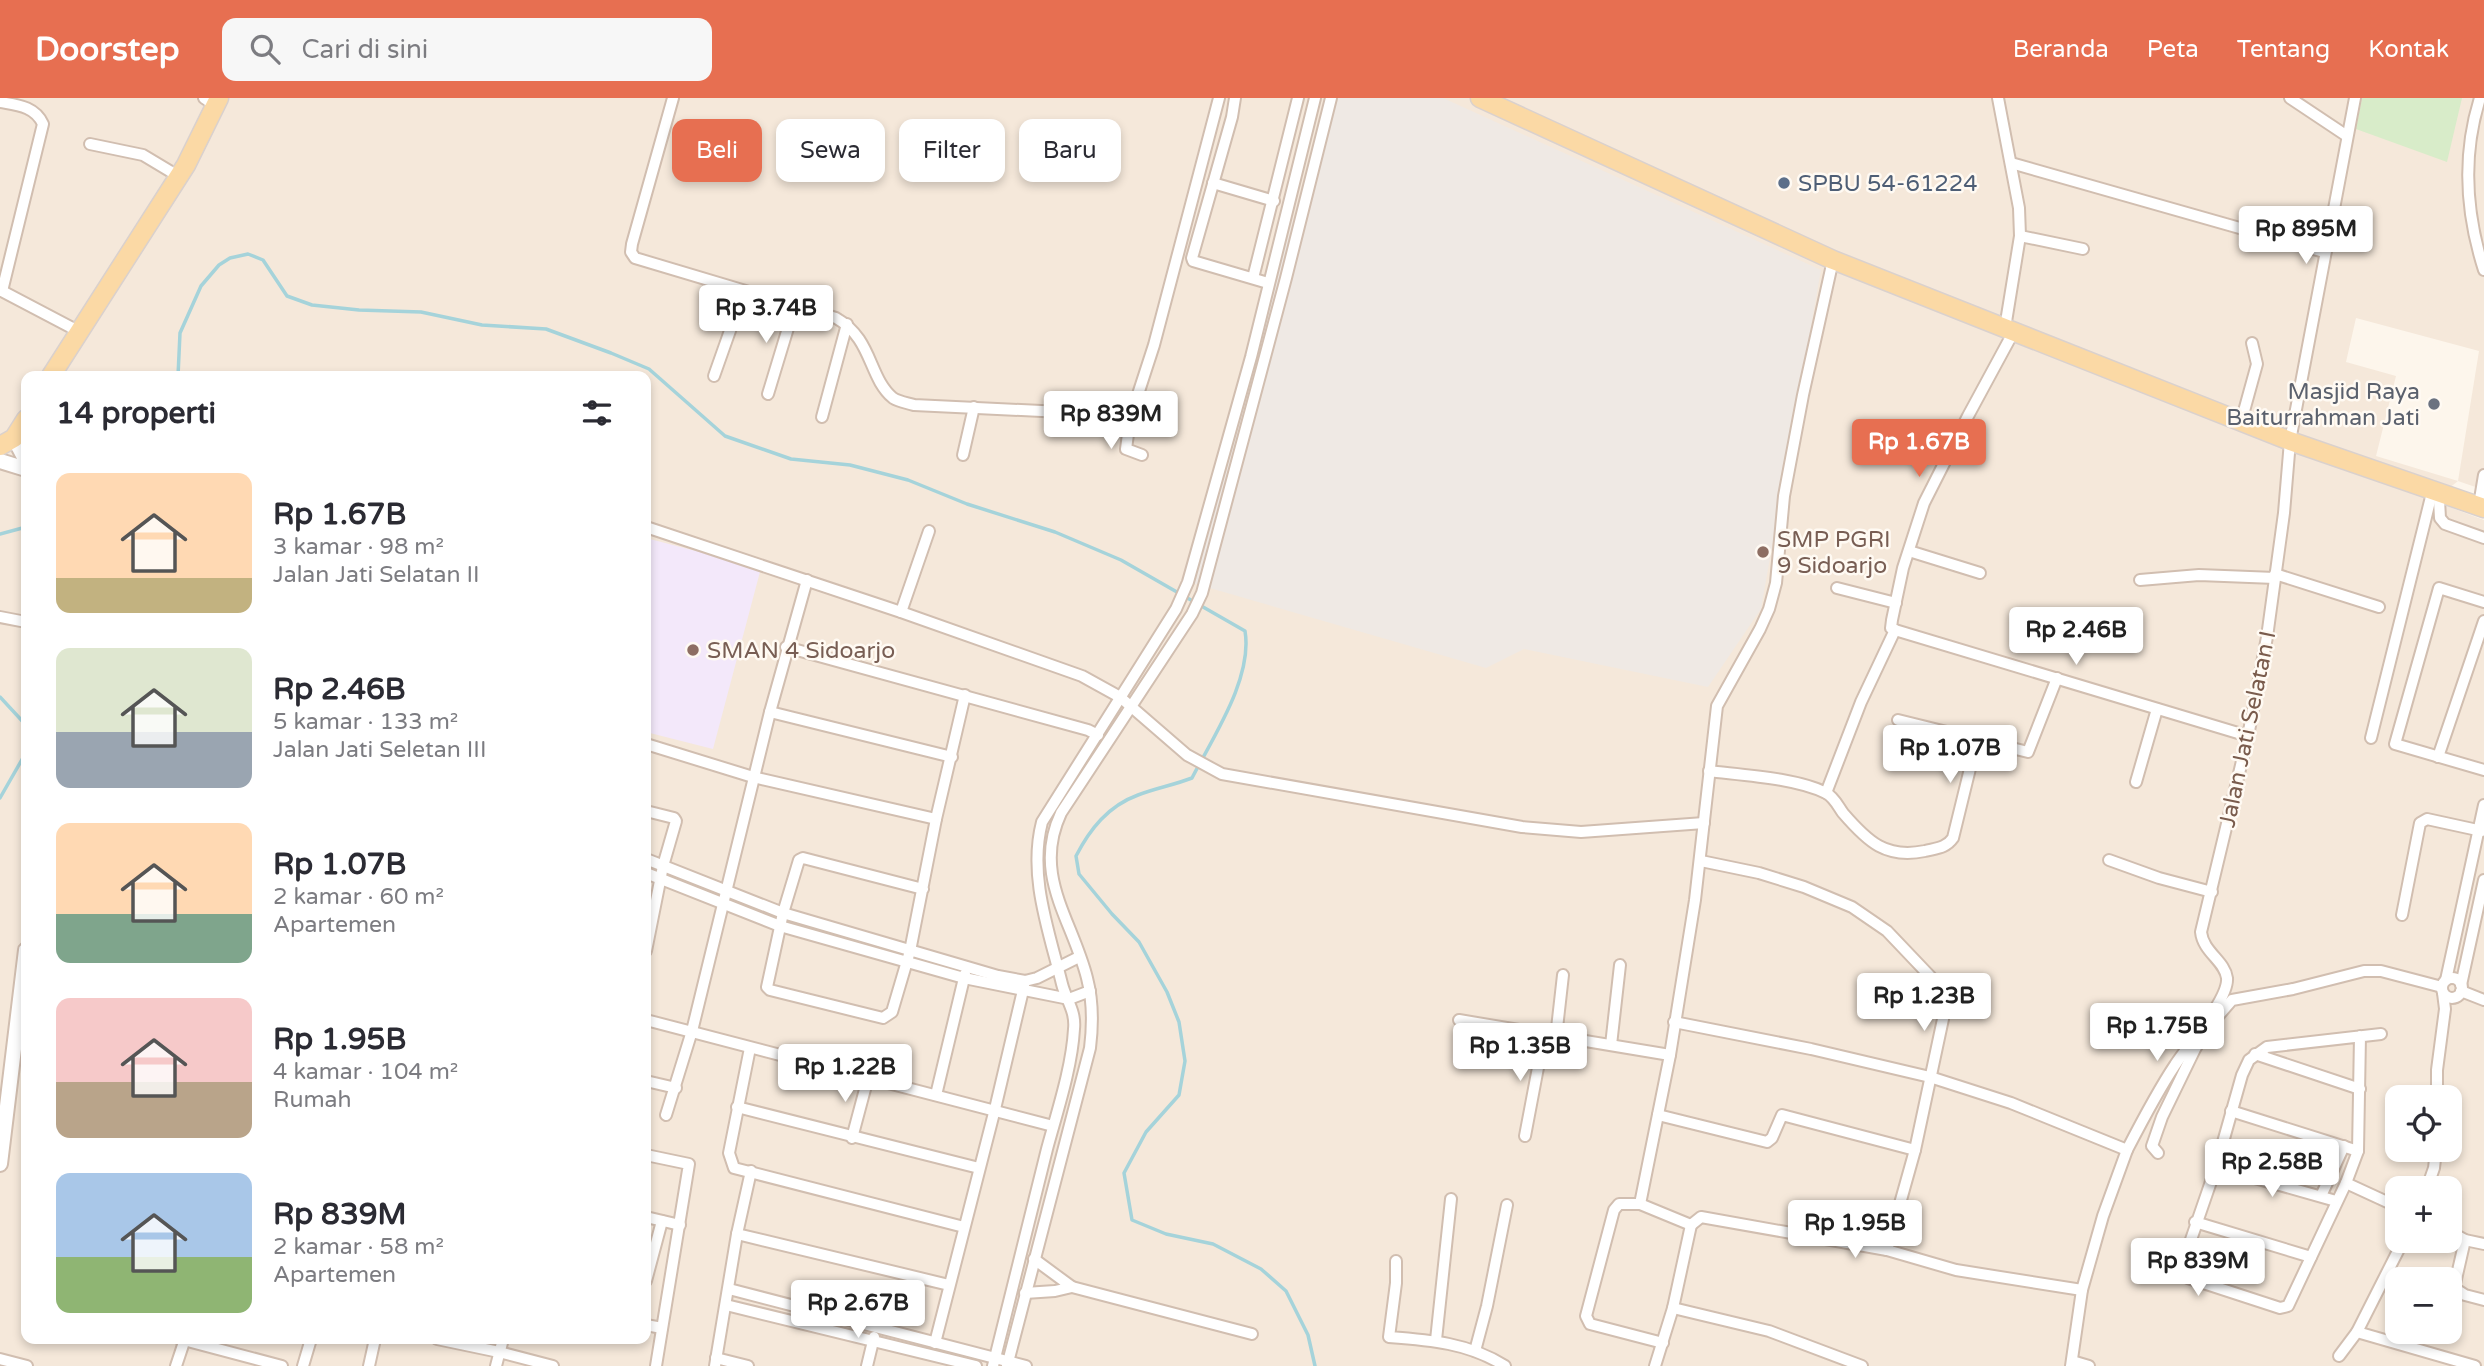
<!DOCTYPE html>
<html lang="id">
<meta charset="utf-8">
<style>
body{margin:0;font-family:"Varela Round",sans-serif;background:#f7f7f7;color:#2b2b33;height:100vh;display:flex;flex-direction:column;font-size:26px;white-space:nowrap}
*{box-sizing:border-box;margin:0}
p{font-size:23px;color:#7c7c81}
.icon{flex:none;width:38px;height:38px;fill:none;stroke:currentColor;stroke-width:2;stroke-linecap:round;stroke-linejoin:round}
.map{position:relative;flex:1;overflow:hidden}
.drawer{position:absolute;left:21px;top:273px;width:630px;height:973px;display:flex;flex-direction:column;background:#fff;border-radius:14px;box-shadow:0 4px 10px #0003}
.drawer>*{flex:none}
.hud{position:absolute;left:672px;top:21px;width:665px;height:63px;display:flex;gap:14px}
.tools{position:absolute;left:2385px;top:987px;display:grid;gap:14px}
.tools a{display:grid;place-items:center;width:77px;height:77px;border-radius:14px;background:#fff;box-shadow:0 4px 10px #0003;font-size:35px}
.price{position:absolute;translate:-50% -60px;padding:0 16px;border-radius:7px;background:#fff;color:#222;font-size:23px;line-height:46px;filter:drop-shadow(0 2px 4px #0008)}
.price::after{content:'';position:absolute;left:50%;top:42px;width:21px;height:16px;margin-left:-10px;background:inherit;clip-path:polygon(0 0,100% 0,50% 100%)}
.price.current{background:#e76f51;color:#fff}
ul{padding:0;list-style:none}
li{display:flex;align-items:center;gap:21px;height:175px;padding:0 35px}
li span{display:grid;place-items:center;flex:none;width:196px;height:140px;border-radius:14px;color:#555}
li>.icon{margin-inline-start:auto}
span .icon{width:84px;height:84px;fill:#fffc;stroke-width:1}
li b{font-size:30px}
h2{display:flex;justify-content:space-between;align-items:center;height:84px;padding:0 35px;font-size:30px}
.pill{padding:0 24px;border-radius:14px;background:#fff;box-shadow:0 4px 10px #0003;font-size:24px;line-height:63px}
.pill.current{background:#e76f51;color:#fff}
header{display:flex;align-items:center;gap:42px;box-sizing:border-box;height:98px;padding:0 35px;background:#e76f51;color:#fff}
header strong{font-size:33px}
nav{display:flex;gap:38px;margin-inline-start:auto;font-size:24px}
.search{width:490px;height:63px;background:#f7f7f7;display:flex;align-items:center;gap:18px;box-sizing:border-box;padding:0 24px;border-radius:14px;color:#7c7c81;font-size:26px}
.map>svg:first-child{display:block}
</style>
<header>
<strong>Doorstep</strong>
<div class="search"><svg class="icon" aria-label="search" viewBox="0 0 24 24"><circle cx="10" cy="10" r="6"/><path d="M15 15l6 6"/></svg>Cari di sini</div>
<nav><a>Beranda</a><a>Peta</a><a>Tentang</a><a>Kontak</a></nav>
</header>
<div class="map">
<svg width="2484" height="1268" viewBox="0 0 2484 1268">
<rect width="100%" height="100%" fill="#fdf6ec"/>
<path fill="#f5e8da" fill-rule="evenodd" d="M 0,0 L 2484,0 L 2484,392 L 2458,383 L 2433,403 L 2484,422 L 2484,1268 L 0,1268 ZM 2356,220 L 2479,253 L 2458,383 L 2376,358 L 2396,278 L 2346,264 ZM 26,278 L 646,278 L 646,1241 L 26,1241 ZM 2398,999 L 2450,999 L 2450,1052 L 2398,1052 ZM 2398,1090 L 2450,1090 L 2450,1143 L 2398,1143 ZM 2398,1181 L 2450,1181 L 2450,1234 L 2398,1234 Z"/>
<path fill="#efe9e4" d="M 1328,0 L 1443,0 L 1821,172 L 1761,511 L 1708,589 L 1524,551 L 1486,570 L 1189,484 Z"/>
<path fill="#f3e8fa" d="M 646,440 L 761,470 L 713,651 L 646,634 Z"/>
<path fill="#d8ecc9" d="M 2362,0 L 2462,0 L 2447,64 L 2356,31 Z"/>
<g fill="none" stroke-linecap="round" stroke-linejoin="round">
<g stroke="#a5d3da" stroke-width="3.5">
<path d="M 178,278 L 180,235 L 201,188 L 219,167 L 230,160 L 248,156 L 263,162 L 287,198 L 312,207 L 359,212 L 421,214 L 482,227 L 546,231 L 611,255 L 649,271 L 725,338 L 791,361 L 850,367 L 908,382 L 967,406 L 1055,434 L 1121,462 L 1245,533 C 1253,580 1213,639 1192,680 C 1174,687 1156,690 1138,697 C 1108,708 1090,731 1076,758 L 1079,776 L 1112,816 L 1139,844 L 1167,894 L 1179,924 L 1185,963 L 1179,997 L 1146,1034 L 1124,1075 L 1132,1122 L 1166,1136 L 1213,1146 L 1261,1171 L 1286,1193 L 1308,1237 L 1315,1268"/>
<path d="M 0,436 L 26,429"/>
<path d="M 0,599 L 25,626 L 24,658 L 0,700"/>
</g>
<defs>
<g id="minor">
<path d="M 204,0 L 216,8"/>
<path d="M 673,0 L 632,146 L 631,154 L 635,160 L 836,220 C 873,241 868,279 893,300 C 899,304 908,305 914,307 L 1062,314 L 1130,321"/>
<path d="M 1235,0 L 1232,19 L 1192,160 L 1193,163 L 1268,185"/>
<path d="M 1998,0 L 2019,110 L 2020,138 L 2005,230"/>
<path d="M 2290,0 L 2347,38"/>
<path d="M 2480,0 C 2462,57 2466,116 2484,172"/>
<path d="M 0,4 C 17,7 35,8 43,26 L 2,193"/>
<path d="M 90,46 L 143,57 L 178,78"/>
<path d="M 2011,65 L 2324,154"/>
<path d="M 1213,85 L 1274,103"/>
<path d="M 2020,138 L 2083,151"/>
<path d="M 1253,180 L 1298,0"/>
<path d="M 0,192 L 78,233"/>
<path d="M 714,278 L 744,193"/>
<path d="M 768,296 L 795,207"/>
<path d="M 822,319 L 847,226"/>
<path d="M 2241,324 L 2257,266 L 2252,245"/>
<path d="M 963,357 L 974,309"/>
<path d="M 1142,357 L 1126,351 L 1130,321 L 1154,247 L 1219,0"/>
<path d="M 2439,402 L 2440,420 L 2445,426 L 2484,440"/>
<path d="M 2479,407 L 2484,377"/>
<path d="M 646,429 L 901,514 L 1082,578 L 1120,599 L 1187,657 L 1222,676 L 1522,729 L 1581,734 L 1704,725"/>
<path d="M 1909,453 L 1980,475"/>
<path d="M 2275,476 L 2379,509"/>
<path d="M 2140,482 L 2199,477 L 2275,480"/>
<path d="M 1837,490 L 1896,505"/>
<path d="M 2484,504 L 2439,490 L 2395,646 L 2484,672"/>
<path d="M 901,514 L 929,433"/>
<path d="M 0,519 L 26,524"/>
<path d="M 1895,532 L 2248,638"/>
<path d="M 1895,532 L 1891,530 L 1892,522 L 1903,470 L 1924,405 L 1968,318 L 2014,233"/>
<path d="M 786,549 L 1088,632 L 1098,637"/>
<path d="M 770,614 L 952,659"/>
<path d="M 1898,622 L 2028,654 L 2057,580"/>
<path d="M 2371,640 L 2431,399"/>
<path d="M 646,646 L 753,679 L 936,721"/>
<path d="M 2438,659 L 2484,523"/>
<path d="M 1709,673 C 1742,677 1797,680 1826,695 C 1834,699 1838,708 1843,715 C 1868,744 1886,761 1925,753 C 1937,750 1946,750 1953,740 L 1977,642"/>
<path d="M 2136,684 L 2157,611"/>
<path d="M 1826,695 L 1861,604 L 1895,532"/>
<path d="M 646,713 L 674,720 L 676,723 L 663,768 L 646,853"/>
<path d="M 646,761 L 783,815 L 998,878 L 1025,883 L 1037,880 L 1079,859"/>
<path d="M 2109,762 L 2159,780 L 2212,794"/>
<path d="M 1701,763 L 1759,775 L 1804,789 L 1852,809 L 1887,833 L 1946,895 L 1943,921 L 1915,1052 L 1887,1152"/>
<path d="M 646,775 L 780,828 L 964,880 L 1069,901 L 1090,893"/>
<path d="M 923,791 L 803,760 L 799,762 L 783,815 L 767,889 L 770,892 L 883,920 L 892,914 L 910,853 L 936,721 L 965,597"/>
<path d="M 2402,817 L 2420,725 L 2427,721 L 2482,733"/>
<circle cx="2452" cy="890" r="10"/>
<path d="M 2446,882 L 2484,707"/>
<path d="M 2461,887 L 2484,782"/>
<path d="M 2461,893 L 2484,902"/>
<path d="M 646,922 L 1053,1028"/>
<path d="M 1459,922 L 1670,957"/>
<path d="M 1674,924 L 1811,951 L 1930,979 L 2011,1005 L 2127,1052 C 2142,1023 2157,994 2175,967 C 2187,948 2229,901 2227,880 C 2225,863 2203,854 2201,834 L 2248,638 L 2267,539 L 2284,415 L 2290,343 L 2355,0"/>
<path d="M 2360,938 L 2358,1053 L 2346,1085 L 2288,1208 L 2280,1210 L 2188,1180 L 2184,1176 L 2184,1162 L 2216,1069 L 2242,977 L 2249,962 L 2267,949 L 2381,936"/>
<path d="M 1556,939 L 1563,877"/>
<path d="M 1611,947 L 1620,867"/>
<path d="M 750,950 L 729,1055 L 734,1070 L 964,1129"/>
<path d="M 2255,956 L 2360,991"/>
<path d="M 646,983 L 676,990"/>
<path d="M 936,997 L 965,876"/>
<path d="M 2437,999 L 2437,972 L 2445,911 L 2443,895"/>
<path d="M 737,1009 L 979,1070"/>
<path d="M 2231,1013 L 2358,1053"/>
<path d="M 666,1017 L 692,933 L 770,614 L 807,482"/>
<path d="M 1658,1017 L 1767,1044 L 1772,1040 L 1782,1017 L 1915,1052"/>
<path d="M 1525,1038 L 1544,938"/>
<path d="M 852,1040 L 868,980"/>
<path d="M 2158,1055 L 2152,1048 L 2162,1019 L 2195,951 L 2206,932 L 2232,902 L 2293,891 L 2364,873 L 2381,873 L 2442,889"/>
<path d="M 646,1057 L 689,1066 L 656,1268"/>
<path d="M 2216,1069 L 2336,1103"/>
<path d="M 2346,1085 L 2398,1109"/>
<path d="M 2427,1090 L 2434,1070 L 2436,1052"/>
<path d="M 2321,1098 L 2344,1048"/>
<path d="M 1640,1106 L 1670,957 L 1695,802 L 1717,608 L 1760,531 L 1769,511 L 1776,485 L 1784,398 L 1803,297 L 1833,162"/>
<path d="M 646,1119 L 680,1127"/>
<path d="M 2195,1124 L 2311,1159"/>
<path d="M 2450,1134 L 2465,1142 L 2484,1146"/>
<path d="M 737,1136 L 949,1187"/>
<path d="M 2465,1142 L 2454,1190 L 2465,1197 L 2484,1202"/>
<path d="M 2403,1143 L 2357,1234 L 2475,1268"/>
<path d="M 1396,1163 L 1396,1185 L 1389,1239 C 1430,1242 1469,1245 1505,1268"/>
<path d="M 646,1183 L 662,1123"/>
<path d="M 1072,1189 L 1252,1236"/>
<path d="M 729,1191 L 1026,1268"/>
<path d="M 1025,1195 L 1055,1193 L 1072,1189 L 1034,1161"/>
<path d="M 726,1207 L 976,1268"/>
<path d="M 1673,1210 L 1769,1233 L 1862,1268"/>
<path d="M 646,1227 L 662,1230"/>
<path d="M 180,1241 L 282,1268"/>
<path d="M 437,1241 L 499,1254 L 553,1268"/>
<path d="M 1436,1242 L 1451,1101"/>
<path d="M 935,1245 L 995,1011 L 1024,888"/>
<path d="M 1663,1245 L 1590,1226 L 1586,1218 L 1614,1112 L 1619,1106 L 1640,1106 L 1691,1127 L 1701,1119 L 1887,1152 L 1956,1172 L 2082,1192"/>
<path d="M 1475,1253 L 1487,1208 L 1507,1107"/>
<path d="M 2339,1258 L 2357,1234"/>
<path d="M 716,1260 L 748,1268"/>
<path d="M 0,1261 L 27,1268"/>
<path d="M 2072,1263 L 2089,1268"/>
<path d="M 176,1268 L 185,1241"/>
<path d="M 303,1268 L 311,1241"/>
<path d="M 369,1268 L 375,1241"/>
<path d="M 496,1268 L 503,1241"/>
<path d="M 715,1268 L 737,1136 L 751,1073"/>
<path d="M 867,1268 L 874,1239"/>
<path d="M 993,1268 C 1011,1196 1029,1123 1047,1051 C 1057,1014 1072,969 1074,931 C 1076,913 1066,902 1062,886 C 1049,833 1028,778 1042,724 L 1176,511 L 1188,484 L 1251,259 L 1315,0"/>
<path d="M 1007,1268 L 1090,950 C 1093,926 1093,903 1087,880 C 1072,821 1032,777 1061,715 L 1192,516 L 1202,495 L 1286,180 L 1331,0"/>
<path d="M 1655,1268 L 1673,1210 L 1691,1127"/>
<path d="M 2071,1268 L 2082,1192 L 2103,1118 L 2127,1052"/>
</g>
<g id="tertiary">
<path d="M 14,340 L 26,363"/>
<path d="M 0,363 L 26,371"/>
<path d="M 0,1066 L 26,852"/>
</g>
<g id="primary">
<path d="M 1480,0 L 1833,162 L 2290,343 L 2484,410"/>
<path d="M 51,278 L 186,67 L 219,0"/>
<path d="M 0,348 L 14,340 L 26,321"/>
</g>
</defs>
<use href="#minor" stroke="#d1beb0" stroke-width="14"/>
<use href="#tertiary" stroke="#d1beb0" stroke-width="18"/>
<use href="#primary" stroke="#dad1cd" stroke-width="21"/>
<use href="#minor" stroke="#fff" stroke-width="10"/>
<use href="#tertiary" stroke="#fff" stroke-width="14"/>
<use href="#primary" stroke="#fbd9a5" stroke-width="18"/>
</g>
<circle fill="#5c6f8a" stroke="#fffaf3" stroke-width="2.5" cx="1784" cy="85" r="7"/>
<circle fill="#6b7280" stroke="#fffaf3" stroke-width="2.5" cx="2434" cy="306" r="7"/>
<g fill="#8d6e63" stroke="#fffaf3" stroke-width="2.5">
<circle cx="1763" cy="454" r="7"/>
<circle cx="693" cy="552" r="7"/>
</g>
<g text-anchor="middle" stroke-width="5" stroke-linejoin="round" paint-order="stroke">
<g font-size="23" fill="#4e5e75" stroke="#fffaf3" text-anchor="start">
<text x="1798" y="93">SPBU 54-61224</text>
</g>
<g font-size="23" fill="#5b616d" stroke="#fffaf3" text-anchor="end">
<text x="2420" y="301">Masjid Raya<tspan x="2420" dy="26">Baiturrahman Jati</tspan></text>
</g>
<g font-size="23" fill="#785e54" stroke="#fffaf3" text-anchor="start">
<text x="1777" y="449">SMP PGRI<tspan x="1777" dy="26">9 Sidoarjo</tspan></text>
<text x="707" y="560">SMAN 4 Sidoarjo</text>
</g>
<g font-size="23" fill="#7a5c4d" stroke="#fffaf3">
<text transform="translate(2247 631) rotate(-78)" y="8">Jalan Jati Selatan I</text>
</g>
</g>
</svg>
<div class="tools">
<a><svg class="icon" aria-label="locate" viewBox="0 0 24 24"><circle cx="12" cy="12" r="6"/><path d="M12 2v4M12 18v4M2 12h4M18 12h4"/></svg></a>
<a>+</a>
<a>−</a>
</div>
<b class="price" style="left:2306px;top:168px">Rp 895M</b>
<b class="price" style="left:766px;top:247px">Rp 3.74B</b>
<b class="price" style="left:1111px;top:353px">Rp 839M</b>
<b class="price current" style="left:1919px;top:381px">Rp 1.67B</b>
<b class="price" style="left:2076px;top:569px">Rp 2.46B</b>
<b class="price" style="left:1950px;top:687px">Rp 1.07B</b>
<b class="price" style="left:1924px;top:935px">Rp 1.23B</b>
<b class="price" style="left:2157px;top:965px">Rp 1.75B</b>
<b class="price" style="left:1520px;top:985px">Rp 1.35B</b>
<b class="price" style="left:845px;top:1006px">Rp 1.22B</b>
<b class="price" style="left:2272px;top:1101px">Rp 2.58B</b>
<b class="price" style="left:1855px;top:1162px">Rp 1.95B</b>
<b class="price" style="left:2198px;top:1200px">Rp 839M</b>
<b class="price" style="left:858px;top:1242px">Rp 2.67B</b>
<div class="hud">
<a class="pill current">Beli</a>
<a class="pill">Sewa</a>
<a class="pill">Filter</a>
<a class="pill">Baru</a>
</div>
<section class="drawer">
<h2>14 properti<svg class="icon" aria-label="filters" viewBox="0 0 24 24"><path d="M4 7h16M4 17h16"/><circle cx="9" cy="7" r="2"/><circle cx="15" cy="17" r="2"/></svg></h2>
<ul>
<li><span style="background:linear-gradient(#ffd9b3 75%,#c2b280 0)"><svg class="icon" aria-label="home" viewBox="0 0 24 24"><path d="M3 11l9-7 9 7M6 9v11h12V9"/></svg></span><div><b>Rp 1.67B</b><p>3 kamar · 98 m²</p><p>Jalan Jati Selatan II</p></div></li>
<li><span style="background:linear-gradient(#dfe7d0 60%,#9aa5b1 0)"><svg class="icon" aria-label="home" viewBox="0 0 24 24"><path d="M3 11l9-7 9 7M6 9v11h12V9"/></svg></span><div><b>Rp 2.46B</b><p>5 kamar · 133 m²</p><p>Jalan Jati Seletan III</p></div></li>
<li><span style="background:linear-gradient(#ffd9b3 65%,#7fa58c 0)"><svg class="icon" aria-label="home" viewBox="0 0 24 24"><path d="M3 11l9-7 9 7M6 9v11h12V9"/></svg></span><div><b>Rp 1.07B</b><p>2 kamar · 60 m²</p><p>Apartemen</p></div></li>
<li><span style="background:linear-gradient(#f6c9c9 60%,#b9a48a 0)"><svg class="icon" aria-label="home" viewBox="0 0 24 24"><path d="M3 11l9-7 9 7M6 9v11h12V9"/></svg></span><div><b>Rp 1.95B</b><p>4 kamar · 104 m²</p><p>Rumah</p></div></li>
<li><span style="background:linear-gradient(#a9c7e8 60%,#8fb573 0)"><svg class="icon" aria-label="home" viewBox="0 0 24 24"><path d="M3 11l9-7 9 7M6 9v11h12V9"/></svg></span><div><b>Rp 839M</b><p>2 kamar · 58 m²</p><p>Apartemen</p></div></li>
</ul>
</section>
</div>
